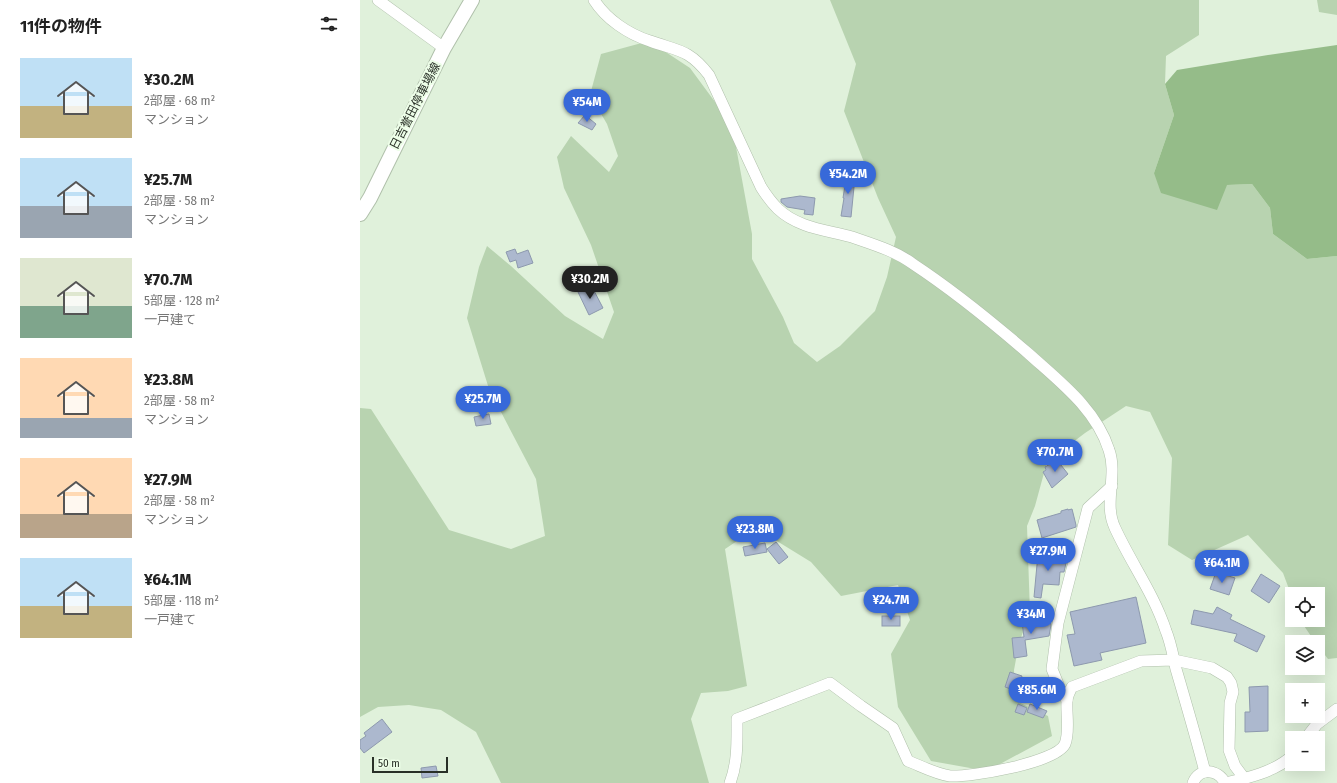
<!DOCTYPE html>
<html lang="ja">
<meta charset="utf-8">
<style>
body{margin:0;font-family:"Fira Sans Condensed","Noto Sans JP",sans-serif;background:#f2f2f2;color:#222;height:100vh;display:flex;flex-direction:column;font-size:15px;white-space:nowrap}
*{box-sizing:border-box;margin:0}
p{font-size:13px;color:#767676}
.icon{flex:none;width:22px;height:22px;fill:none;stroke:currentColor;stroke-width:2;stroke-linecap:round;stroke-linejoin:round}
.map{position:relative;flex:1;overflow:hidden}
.details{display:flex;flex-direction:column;background:#fff;width:360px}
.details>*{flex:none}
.buttons{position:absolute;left:925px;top:587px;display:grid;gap:8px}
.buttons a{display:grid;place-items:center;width:40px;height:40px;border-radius:0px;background:#fff;box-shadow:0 4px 16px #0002;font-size:20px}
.scale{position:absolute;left:12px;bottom:10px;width:76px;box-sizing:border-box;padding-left:4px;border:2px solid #293027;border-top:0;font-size:11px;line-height:14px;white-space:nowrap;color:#293027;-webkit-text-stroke:3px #edfee8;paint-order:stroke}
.price{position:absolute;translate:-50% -34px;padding:0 9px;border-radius:14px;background:#3769d9;color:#fff;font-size:13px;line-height:26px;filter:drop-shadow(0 1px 2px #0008)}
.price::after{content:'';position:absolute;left:50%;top:24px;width:12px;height:9px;margin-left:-6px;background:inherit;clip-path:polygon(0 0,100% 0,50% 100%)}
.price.selected{background:#222;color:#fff}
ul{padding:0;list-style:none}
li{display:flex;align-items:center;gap:12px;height:100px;padding:0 20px}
li span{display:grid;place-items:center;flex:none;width:112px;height:80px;border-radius:0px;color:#555}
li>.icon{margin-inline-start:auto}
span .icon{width:48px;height:48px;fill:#fffc;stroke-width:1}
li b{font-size:17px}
h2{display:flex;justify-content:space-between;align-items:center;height:48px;padding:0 20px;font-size:17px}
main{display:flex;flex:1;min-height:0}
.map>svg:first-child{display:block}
</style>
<main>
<section class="details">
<h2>11件の物件<svg class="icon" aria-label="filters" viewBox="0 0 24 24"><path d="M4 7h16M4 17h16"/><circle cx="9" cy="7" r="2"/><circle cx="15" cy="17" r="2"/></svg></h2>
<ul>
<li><span style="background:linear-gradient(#bfe0f5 60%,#c2b280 0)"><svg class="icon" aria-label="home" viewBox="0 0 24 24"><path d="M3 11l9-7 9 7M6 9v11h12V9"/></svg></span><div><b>¥30.2M</b><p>2部屋 · 68 m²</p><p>マンション</p></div></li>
<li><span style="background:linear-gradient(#bfe0f5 60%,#9aa5b1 0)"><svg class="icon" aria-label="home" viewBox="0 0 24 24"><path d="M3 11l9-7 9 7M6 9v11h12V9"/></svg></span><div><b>¥25.7M</b><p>2部屋 · 58 m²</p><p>マンション</p></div></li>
<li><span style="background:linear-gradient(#dfe7d0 60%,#7fa58c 0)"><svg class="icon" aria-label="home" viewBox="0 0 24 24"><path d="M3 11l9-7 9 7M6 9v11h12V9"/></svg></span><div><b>¥70.7M</b><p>5部屋 · 128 m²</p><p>一戸建て</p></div></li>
<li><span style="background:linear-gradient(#ffd9b3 75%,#9aa5b1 0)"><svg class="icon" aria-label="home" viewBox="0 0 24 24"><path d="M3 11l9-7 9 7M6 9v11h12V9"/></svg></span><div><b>¥23.8M</b><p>2部屋 · 58 m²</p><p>マンション</p></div></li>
<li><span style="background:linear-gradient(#ffd9b3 70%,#b9a48a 0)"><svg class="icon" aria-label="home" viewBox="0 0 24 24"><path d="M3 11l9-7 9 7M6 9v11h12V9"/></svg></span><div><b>¥27.9M</b><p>2部屋 · 58 m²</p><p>マンション</p></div></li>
<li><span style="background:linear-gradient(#bfe0f5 60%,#c2b280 0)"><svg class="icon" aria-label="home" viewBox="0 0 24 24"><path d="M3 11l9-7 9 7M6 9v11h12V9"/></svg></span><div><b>¥64.1M</b><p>5部屋 · 118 m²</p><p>一戸建て</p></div></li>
</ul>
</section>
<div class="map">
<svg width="977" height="783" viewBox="0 0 977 783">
<rect width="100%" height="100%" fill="#e0f1db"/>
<g fill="#b8d3b0">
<path d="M 470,0 L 839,0 L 839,35 L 806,56 L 805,84 L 814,115 L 794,173 L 867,185 L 892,184 L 910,208 L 913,234 L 947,259 L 977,256 L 977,658 L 968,659 L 958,646 L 958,642 L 955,642 L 940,620 L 958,620 L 958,594 L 932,594 L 932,597 L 923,573 L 888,535 L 832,560 L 808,545 L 812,458 L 790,412 L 766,406 L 725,433 L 687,462 L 675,506 L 667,526 L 670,613 L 659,643 L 654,670 L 656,701 L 688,716 L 692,736 L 627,771 L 571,761 L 538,707 L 531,654 L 550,620 L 538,585 L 481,596 L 451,562 L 412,538 L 386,535 L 365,549 L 387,686 L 368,691 L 341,693 L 331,719 L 349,783 L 141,783 L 116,732 L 81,710 L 49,705 L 18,707 L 0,717 L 0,408 L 11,409 L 89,530 L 151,549 L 185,536 L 176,479 L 129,389 L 107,318 L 119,267 L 127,246 L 151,266 L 205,316 L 243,339 L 254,312 L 231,245 L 204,188 L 197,157 L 211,136 L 249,172 L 258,156 L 247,124 L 230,95 L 241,54 L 289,41 L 330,68 L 372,125 L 392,234 L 392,259 L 423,317 L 434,343 L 457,362 L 480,346 L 515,311 L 527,277 L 536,237 L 518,198 L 484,111 L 496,64 Z"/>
<path d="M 957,0 L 977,0 L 977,15 L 959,12 Z"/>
</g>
<path fill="#95bc89" d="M 977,45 L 977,256 L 947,259 L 913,234 L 910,208 L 892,184 L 867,185 L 857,210 L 801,193 L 794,173 L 814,115 L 805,84 L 817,70 L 908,55 Z"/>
<g fill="#acb8ce" stroke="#8d99ae">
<path d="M 225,115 L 236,124 L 232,130 L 218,123 Z"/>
<path d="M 481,176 L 495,177 L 491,217 L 481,216 L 484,198 L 483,198 L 485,185 L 481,184 Z"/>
<path d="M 440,196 L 455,198 L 453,215 L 444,214 L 445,210 L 427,207 L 421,202 L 421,199 Z"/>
<path d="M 155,249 L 157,254 L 168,250 L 173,263 L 158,268 L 156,260 L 150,262 L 146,252 Z"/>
<path d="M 231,285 L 243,308 L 229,315 L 218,292 Z"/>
<path d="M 129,414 L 131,424 L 116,426 L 114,417 Z"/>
<path d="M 697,460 L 708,474 L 692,488 L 683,472 L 686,470 L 685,467 Z"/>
<path d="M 708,509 L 708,510 L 712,509 L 716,525 L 716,527 L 682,538 L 677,520 L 701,513 L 701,511 Z"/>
<path d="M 416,542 L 428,557 L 419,564 L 407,549 Z"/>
<path d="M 405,543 L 407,552 L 385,556 L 383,547 Z"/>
<path d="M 678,554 L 698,556 L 698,562 L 706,563 L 704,572 L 700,572 L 699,585 L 683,584 L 681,598 L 674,597 Z"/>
<path d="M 856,572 L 875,578 L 869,595 L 850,589 Z"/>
<path d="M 901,574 L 920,586 L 909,603 L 891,591 Z"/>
<path d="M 776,597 L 786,643 L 740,653 L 742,660 L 714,666 L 707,635 L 715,634 L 710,612 Z"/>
<path d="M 857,607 L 872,615 L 870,619 L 905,636 L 897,652 L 874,641 L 877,634 L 831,624 L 834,610 L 853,614 Z"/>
<rect x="522" y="616" width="18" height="10"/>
<path d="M 690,619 L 691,625 L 689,636 L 665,640 L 667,656 L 654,658 L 652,638 L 664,637 L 662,622 Z"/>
<path d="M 650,672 L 662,676 L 657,691 L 645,687 Z"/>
<path d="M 908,686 L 908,731 L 885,732 L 885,712 L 890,712 L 889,687 Z"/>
<path d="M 658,704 L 667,708 L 664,715 L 655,712 Z"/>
<path d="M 670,704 L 687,711 L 683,718 L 667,712 Z"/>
<path d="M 22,719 L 32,732 L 4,753 L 0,748 L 0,740 L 6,736 L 4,733 Z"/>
<path d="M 76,766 L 78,776 L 62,778 L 61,768 Z"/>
</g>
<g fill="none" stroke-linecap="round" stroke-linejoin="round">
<defs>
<g id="minor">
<path d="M 18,0 L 84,48"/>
<path d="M 234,0 C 246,19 268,34 290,41 C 318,51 329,49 349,75 L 401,187 C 406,195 412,203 418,209 C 438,228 467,230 492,237 C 512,244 536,251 553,264 C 594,291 632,322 669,354 C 700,382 736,409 749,450 C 758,476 743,503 755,528 C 771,563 794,594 806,631 C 811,643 813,656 816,669 C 826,703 836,737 845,772"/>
<path d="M 707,700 L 700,689 L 692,669 L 698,623 L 728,508 L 752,486"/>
<path d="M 946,738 L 957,724 L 977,709"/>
<path d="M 370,783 C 378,762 377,741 377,719 L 470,683 L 501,706 L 533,728 L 548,761 C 561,766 576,774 590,776 C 611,777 696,763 705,744 C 710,732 706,713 707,701 C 707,696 710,691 712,687 L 781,661 L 814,660 L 852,668 L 867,677 L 871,683 L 873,692 L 870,703 L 869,750 L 875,766 L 884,778"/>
<path d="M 833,783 C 839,767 858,769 865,783"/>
<path d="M 865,783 C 888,778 914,772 932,756"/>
</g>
<path id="major" d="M 0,214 L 10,198 L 84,48 L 112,0"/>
</defs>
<use href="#minor" stroke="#b0c0ab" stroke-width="12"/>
<use href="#major" stroke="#b0c0ab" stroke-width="16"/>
<use href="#minor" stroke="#fff" stroke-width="11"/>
<use href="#major" stroke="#fff" stroke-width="14"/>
</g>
<g text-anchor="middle" stroke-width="4" stroke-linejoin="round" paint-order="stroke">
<g font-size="12" fill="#293027" stroke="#edfee8">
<text transform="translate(55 106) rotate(-63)" y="4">日吉誉田停車場線</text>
</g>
</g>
</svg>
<div class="buttons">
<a><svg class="icon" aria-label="locate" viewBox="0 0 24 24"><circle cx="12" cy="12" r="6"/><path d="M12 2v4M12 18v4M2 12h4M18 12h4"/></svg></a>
<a><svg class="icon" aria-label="layers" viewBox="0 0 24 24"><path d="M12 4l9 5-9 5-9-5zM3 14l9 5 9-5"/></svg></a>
<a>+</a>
<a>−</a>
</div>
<div class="scale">50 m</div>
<b class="price" style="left:227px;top:123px">¥54M</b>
<b class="price" style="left:488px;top:195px">¥54.2M</b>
<b class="price selected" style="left:230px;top:300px">¥30.2M</b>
<b class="price" style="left:123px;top:420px">¥25.7M</b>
<b class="price" style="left:695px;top:473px">¥70.7M</b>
<b class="price" style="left:395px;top:550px">¥23.8M</b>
<b class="price" style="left:688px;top:572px">¥27.9M</b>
<b class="price" style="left:862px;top:584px">¥64.1M</b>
<b class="price" style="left:531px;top:621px">¥24.7M</b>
<b class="price" style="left:671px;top:635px">¥34M</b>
<b class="price" style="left:677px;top:711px">¥85.6M</b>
</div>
</main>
